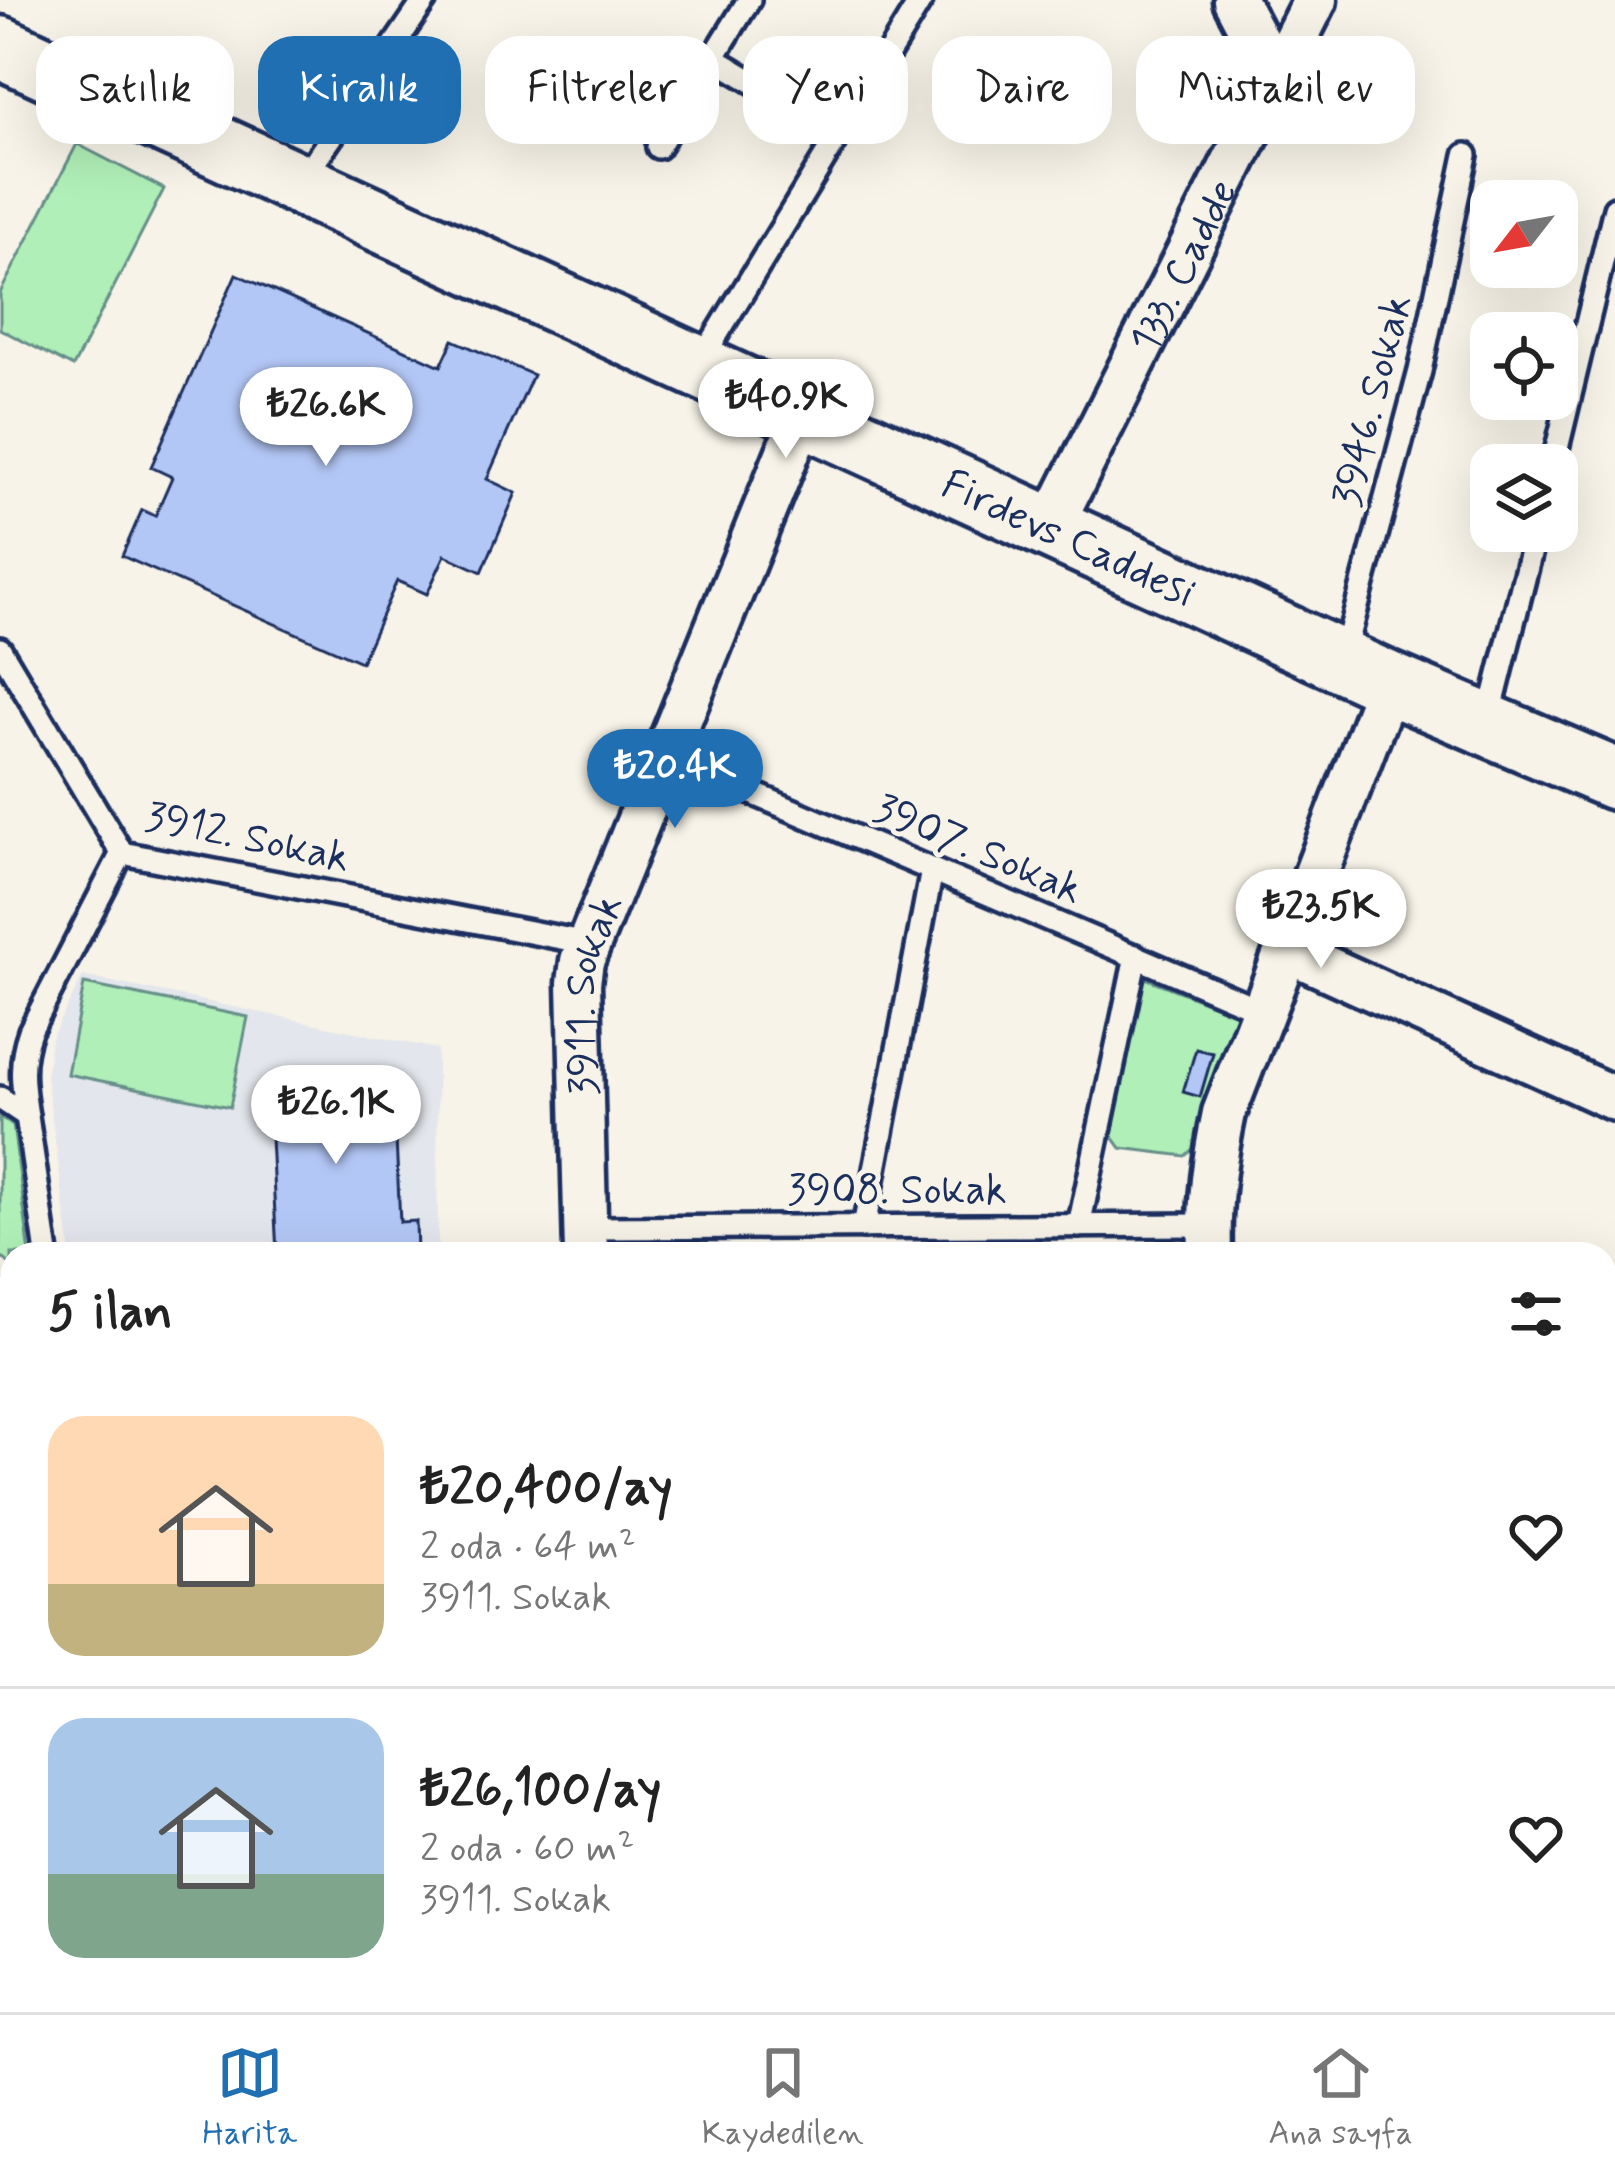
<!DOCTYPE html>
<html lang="tr">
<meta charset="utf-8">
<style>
body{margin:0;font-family:Mynerve,sans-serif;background:#f2f2f2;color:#222;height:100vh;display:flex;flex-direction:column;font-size:45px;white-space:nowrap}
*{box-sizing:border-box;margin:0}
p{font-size:39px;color:#767676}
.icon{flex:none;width:66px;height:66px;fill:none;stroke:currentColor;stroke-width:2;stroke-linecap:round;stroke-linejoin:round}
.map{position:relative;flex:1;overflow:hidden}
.drawer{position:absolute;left:0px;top:1242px;width:1617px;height:771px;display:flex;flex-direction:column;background:#fff;border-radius:36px 36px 0 0;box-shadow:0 12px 48px #0002}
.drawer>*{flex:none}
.banner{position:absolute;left:36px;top:36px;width:1545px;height:108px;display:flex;gap:24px}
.needle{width:78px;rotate:239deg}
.tools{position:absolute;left:1470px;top:180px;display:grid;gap:24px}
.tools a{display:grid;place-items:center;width:108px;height:108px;border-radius:24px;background:#fff;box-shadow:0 12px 48px #0002;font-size:60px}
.price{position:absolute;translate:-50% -102px;padding:0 27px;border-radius:42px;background:#fff;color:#222;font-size:39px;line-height:78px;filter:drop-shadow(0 3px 6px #0008)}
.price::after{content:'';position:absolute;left:50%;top:72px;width:36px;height:27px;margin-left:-18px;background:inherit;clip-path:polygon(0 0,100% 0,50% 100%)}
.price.selected{background:#1f6fb2;color:#fff}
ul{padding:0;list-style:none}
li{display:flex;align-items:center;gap:36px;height:300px;padding:0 48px}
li+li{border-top:3px solid #e0e0e0}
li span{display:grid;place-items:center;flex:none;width:336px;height:240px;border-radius:36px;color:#555}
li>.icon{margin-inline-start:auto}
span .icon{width:144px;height:144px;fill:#fffc;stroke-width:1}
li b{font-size:51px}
h2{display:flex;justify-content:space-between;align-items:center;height:144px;padding:0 48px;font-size:51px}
.pill{padding:0 42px;border-radius:36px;background:#fff;box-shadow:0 12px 48px #0002;font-size:42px;line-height:108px}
.pill.selected{background:#1f6fb2;color:#fff}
.menu{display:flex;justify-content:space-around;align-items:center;height:168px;border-top:3px solid #e0e0e0;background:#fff;font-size:33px;color:#767676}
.menu a{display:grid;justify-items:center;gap:6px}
.menu .selected{color:#1f6fb2}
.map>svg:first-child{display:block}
</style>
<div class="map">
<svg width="1615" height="2012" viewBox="0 0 1615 2012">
<rect width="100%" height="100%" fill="#f7f3e8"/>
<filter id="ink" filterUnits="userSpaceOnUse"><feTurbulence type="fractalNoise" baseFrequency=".00833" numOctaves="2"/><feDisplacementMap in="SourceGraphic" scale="24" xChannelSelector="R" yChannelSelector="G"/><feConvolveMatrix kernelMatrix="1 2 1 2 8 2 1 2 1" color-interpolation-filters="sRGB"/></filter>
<g filter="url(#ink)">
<path fill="#e3e6ec" d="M 83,976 L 437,1049 L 438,1254 L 71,1254 L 46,1076 L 51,1038 Z"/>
<g fill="#b0efb7" stroke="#668f8a" stroke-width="3">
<path d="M 77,144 L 164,189 L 73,367 L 0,329 L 0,293 Z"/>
<path d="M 1143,977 L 1242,1016 L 1197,1145 L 1185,1156 L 1121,1148 L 1110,1133 Z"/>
<path d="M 84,984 L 248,1017 L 230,1107 L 67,1074 Z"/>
<path d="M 0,1117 L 13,1125 L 30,1254 L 12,1254 L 12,1266 L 0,1255 Z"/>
<path d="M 12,1273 L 12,1389 L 0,1391 L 0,1285 Z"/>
<path d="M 1605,1976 L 1615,1976 L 1615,2012 L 1276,2012 L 1275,2001 L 1605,2001 Z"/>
</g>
<g fill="#b3c7f6" stroke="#1b2f5e" stroke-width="3">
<path d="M 236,274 L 441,366 L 453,340 L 533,375 L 487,479 L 516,493 L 482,572 L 445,555 L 427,594 L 397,581 L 361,662 L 122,556 L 142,510 L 155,516 L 172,477 L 151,467 Z"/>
<path d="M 1196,1049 L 1213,1053 L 1200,1097 L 1183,1092 Z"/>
<path d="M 385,1074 L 386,1098 L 394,1098 L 400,1222 L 416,1221 L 417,1254 L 277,1254 L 268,1079 Z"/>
</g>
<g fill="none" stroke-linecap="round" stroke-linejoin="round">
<defs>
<g id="lane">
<path d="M 713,58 L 839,133"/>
<path d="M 658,147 L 749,0"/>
<path d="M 300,183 L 425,0"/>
<path d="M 700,362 L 921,0"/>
<path d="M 1553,465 L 1615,208"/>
<path d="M 0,649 L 122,853 L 587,943"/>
<path d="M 1344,655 L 1420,371 L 1466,155"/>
<path d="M 1488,722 L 1536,531"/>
<path d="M 663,755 L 1263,1011"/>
<path d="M 0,1098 L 27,1116 C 22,1084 19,1061 30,1031 L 122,853"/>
<path d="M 27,1116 L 47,1254"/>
<path d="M 1079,1226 L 1136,956"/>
<path d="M 864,1227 L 932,870"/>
<path d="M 586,1228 L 1209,1225"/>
<path d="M 1605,1841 L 1615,1842"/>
</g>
<g id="street">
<path d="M 1235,0 L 1276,78"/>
<path id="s1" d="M 1050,528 L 1315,0"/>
<path d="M 1287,950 L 1615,1099"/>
<path id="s2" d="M 586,1254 L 579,983 L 582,961 L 803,415"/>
<path d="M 1210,1254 C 1208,1206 1214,1160 1224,1113 L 1389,683"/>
<path d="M 1605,1429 L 1615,1431"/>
<path d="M 0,1884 L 12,1884"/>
<path d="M 605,2001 L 605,2012"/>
<path d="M 1246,2001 L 1246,2012"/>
</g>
<g id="secondary">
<path id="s3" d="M 0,47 L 1389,683 L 1615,779"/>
</g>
</defs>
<use href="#lane" stroke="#1b2f5e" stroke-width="30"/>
<use href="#street" stroke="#1b2f5e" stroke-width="51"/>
<use href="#secondary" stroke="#1b2f5e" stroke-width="69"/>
<use href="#lane" stroke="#f7f3e8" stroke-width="21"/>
<use href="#street" stroke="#f7f3e8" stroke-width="42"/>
<use href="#secondary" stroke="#f7f3e8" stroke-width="60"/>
</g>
</g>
<g text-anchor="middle" stroke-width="10" stroke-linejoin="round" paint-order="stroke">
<g font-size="42" fill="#1b2f5e" stroke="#f7f3e8">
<text dy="15" stroke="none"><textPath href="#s1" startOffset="294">133. Cadde</textPath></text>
<text transform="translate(1370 400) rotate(-76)" y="15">3946. Sokak</text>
<text dy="15" stroke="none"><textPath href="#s3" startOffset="1176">Firdevs Caddesi</textPath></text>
<text transform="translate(248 835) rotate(12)" y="15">3912. Sokak</text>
<text transform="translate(979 847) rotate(23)" y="15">3907. Sokak</text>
<text dy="15" stroke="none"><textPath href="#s2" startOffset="261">3911. Sokak</textPath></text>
<text x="897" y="1203">3908. Sokak</text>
</g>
</g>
</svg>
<div class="tools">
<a><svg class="needle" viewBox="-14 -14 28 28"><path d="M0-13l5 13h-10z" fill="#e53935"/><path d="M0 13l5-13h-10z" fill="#767676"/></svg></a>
<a><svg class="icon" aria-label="locate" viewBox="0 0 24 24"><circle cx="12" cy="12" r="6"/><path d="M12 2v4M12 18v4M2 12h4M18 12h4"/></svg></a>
<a><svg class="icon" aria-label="layers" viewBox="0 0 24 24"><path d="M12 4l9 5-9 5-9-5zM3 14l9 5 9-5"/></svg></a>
</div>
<b class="price" style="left:786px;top:461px">₺40.9K</b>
<b class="price" style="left:326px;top:469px">₺26.6K</b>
<b class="price selected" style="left:675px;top:831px">₺20.4K</b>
<b class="price" style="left:1321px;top:971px">₺23.5K</b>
<b class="price" style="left:336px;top:1167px">₺26.1K</b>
<div class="banner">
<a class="pill">Satılık</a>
<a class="pill selected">Kiralık</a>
<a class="pill">Filtreler</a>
<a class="pill">Yeni</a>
<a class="pill">Daire</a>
<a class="pill">Müstakil ev</a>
</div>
<section class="drawer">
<h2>5 ilan<svg class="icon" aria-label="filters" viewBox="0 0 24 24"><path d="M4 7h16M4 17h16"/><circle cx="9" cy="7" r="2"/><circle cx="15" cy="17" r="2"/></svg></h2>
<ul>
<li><span style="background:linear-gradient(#ffd9b3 70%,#c2b280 0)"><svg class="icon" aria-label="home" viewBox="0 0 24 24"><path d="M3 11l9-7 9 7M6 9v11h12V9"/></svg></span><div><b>₺20,400/ay</b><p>2 oda · 64 m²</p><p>3911. Sokak</p></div><svg class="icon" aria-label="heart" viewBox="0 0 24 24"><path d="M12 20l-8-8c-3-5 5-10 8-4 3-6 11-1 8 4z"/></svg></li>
<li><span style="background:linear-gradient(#a9c7e8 65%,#7fa58c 0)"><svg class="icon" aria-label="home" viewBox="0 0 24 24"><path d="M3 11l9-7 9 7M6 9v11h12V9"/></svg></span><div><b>₺26,100/ay</b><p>2 oda · 60 m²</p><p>3911. Sokak</p></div><svg class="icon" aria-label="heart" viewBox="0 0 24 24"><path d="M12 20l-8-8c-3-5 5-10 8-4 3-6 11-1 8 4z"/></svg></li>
</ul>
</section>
</div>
<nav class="menu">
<a class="selected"><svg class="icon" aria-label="map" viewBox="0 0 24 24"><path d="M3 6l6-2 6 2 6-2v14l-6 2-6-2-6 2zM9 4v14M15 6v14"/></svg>Harita</a>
<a><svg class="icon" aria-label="saved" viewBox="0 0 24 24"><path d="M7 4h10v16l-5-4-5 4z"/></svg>Kaydedilen</a>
<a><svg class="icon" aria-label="home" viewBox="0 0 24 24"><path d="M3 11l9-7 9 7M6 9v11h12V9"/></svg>Ana sayfa</a>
</nav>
